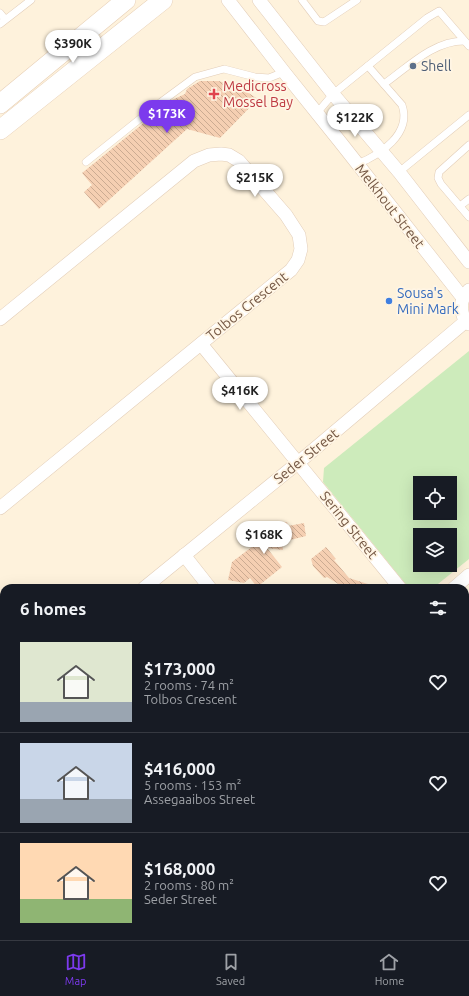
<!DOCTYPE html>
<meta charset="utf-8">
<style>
body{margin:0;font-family:Ubuntu,sans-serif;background:#242831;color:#f1f3f6;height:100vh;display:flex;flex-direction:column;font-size:15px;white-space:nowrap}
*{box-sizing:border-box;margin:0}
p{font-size:13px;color:#9ea1a6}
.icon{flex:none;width:22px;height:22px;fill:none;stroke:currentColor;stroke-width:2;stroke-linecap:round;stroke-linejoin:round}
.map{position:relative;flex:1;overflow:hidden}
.sheet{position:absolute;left:0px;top:584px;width:469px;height:356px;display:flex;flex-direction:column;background:#171b24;border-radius:12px 12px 0 0;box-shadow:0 4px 16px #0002}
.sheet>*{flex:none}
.fabs{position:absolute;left:413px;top:476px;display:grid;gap:8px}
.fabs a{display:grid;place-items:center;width:44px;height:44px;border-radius:0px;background:#171b24;box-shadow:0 4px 16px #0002;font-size:20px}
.price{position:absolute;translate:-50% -34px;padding:0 9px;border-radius:14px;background:#fff;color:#222;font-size:13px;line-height:26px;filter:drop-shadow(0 1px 2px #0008)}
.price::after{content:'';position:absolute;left:50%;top:24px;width:12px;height:9px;margin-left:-6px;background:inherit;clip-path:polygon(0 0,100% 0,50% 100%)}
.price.selected{background:#7c3aed;color:#fff}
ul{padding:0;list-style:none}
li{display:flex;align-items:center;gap:12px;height:100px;padding:0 20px}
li+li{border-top:1px solid #363941}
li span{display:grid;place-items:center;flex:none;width:112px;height:80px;border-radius:0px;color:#555}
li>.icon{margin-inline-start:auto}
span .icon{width:48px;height:48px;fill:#fffc;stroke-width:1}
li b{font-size:17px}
h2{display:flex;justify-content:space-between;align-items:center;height:48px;padding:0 20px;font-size:17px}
.menu{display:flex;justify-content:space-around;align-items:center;height:56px;border-top:1px solid #363941;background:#171b24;font-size:11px;color:#9ea1a6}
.menu a{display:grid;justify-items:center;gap:2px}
.menu .selected{color:#7c3aed}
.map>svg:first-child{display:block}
</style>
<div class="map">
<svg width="469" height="940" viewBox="0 0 469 940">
<defs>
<pattern id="building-back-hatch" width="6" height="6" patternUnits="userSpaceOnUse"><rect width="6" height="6" fill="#f5cfb2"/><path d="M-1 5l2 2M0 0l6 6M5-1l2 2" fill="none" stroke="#cbab92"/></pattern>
</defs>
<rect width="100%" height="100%" fill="#fef2dc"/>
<path fill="#cdebbb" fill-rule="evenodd" d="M 469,351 L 469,559 L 433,588 L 409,588 L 323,482 L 324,468 ZM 420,483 L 450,483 L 450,513 L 420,513 ZM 420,535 L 450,535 L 450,565 L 420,565 Z"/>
<g fill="url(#building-back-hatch)">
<path d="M 200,81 L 219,81 L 242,89 L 258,99 L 220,138 L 187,129 L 99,209 L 84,192 L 92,185 L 82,173 L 172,100 L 185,94 L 187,89 Z"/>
<path d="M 287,522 L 288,526 L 304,523 L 306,536 L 282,542 L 283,550 L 267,548 L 282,567 L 257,587 L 250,578 L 244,583 L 228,580 L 232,562 L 266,536 L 263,532 L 266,527 Z"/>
<path d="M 326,547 L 336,559 L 334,560 L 349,578 L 374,586 L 374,588 L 345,588 L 327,577 L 324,578 L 313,566 L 311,559 Z"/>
</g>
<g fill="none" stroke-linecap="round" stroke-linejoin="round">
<defs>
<g id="lane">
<path d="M 302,0 L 318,21 L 324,22 L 357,0"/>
<path d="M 0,13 L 5,19"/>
<path d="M 0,24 L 31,0"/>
<path d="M 384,84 C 408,67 433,41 464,41"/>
<path d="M 317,113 L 333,94 L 427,18 L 439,11 L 469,46"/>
<path d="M 469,145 L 439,172 L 438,178 L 441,184 L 469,217"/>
<path d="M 86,162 L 161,102 L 195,77 L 224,69 L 255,77 L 269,78 L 284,72"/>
<path d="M 357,164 C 380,155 412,134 402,105 L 368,66"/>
<path d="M 399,172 L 469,115"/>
<path d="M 460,206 L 469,199"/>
</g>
<g id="street">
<path d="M 228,0 L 284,72 L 341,143 L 463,298"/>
<path d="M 259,0 L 333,94 L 399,172 L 469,262"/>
<path d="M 469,290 C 459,299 459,315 469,324"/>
<path d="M 0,319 L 194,161 L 209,155 L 221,154 L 229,155 L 239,161 L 286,215 L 299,235 L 301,249 L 298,260 L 291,270 L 0,508"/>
<path d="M 201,344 L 400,588"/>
<path d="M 184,555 L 210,588"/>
<path d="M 144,588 L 299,462 L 466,321"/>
<path d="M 454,588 L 469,575"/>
<path d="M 465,668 L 469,673"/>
<path d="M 0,705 L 4,702"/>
<path d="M 0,816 L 4,821"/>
<path d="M 0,896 L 4,893"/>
<path d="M 465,906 L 469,911"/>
<path d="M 72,936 L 73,940"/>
</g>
<g id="secondary">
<path d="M 0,104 L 126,0"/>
<path d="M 0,130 L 163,0"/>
</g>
</defs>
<use href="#lane" stroke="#e2cdb8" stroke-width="8"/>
<use href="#street" stroke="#e2cdb8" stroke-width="14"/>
<use href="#secondary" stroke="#e7cfb6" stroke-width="20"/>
<use href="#lane" stroke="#fff" stroke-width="7"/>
<use href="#street" stroke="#fff" stroke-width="13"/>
<use href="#secondary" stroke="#fff" stroke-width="19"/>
</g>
<circle fill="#5c6f8a" stroke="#fff5e4" stroke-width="1.5" cx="413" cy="66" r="4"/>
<path fill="#e0444e" stroke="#fff5e4" stroke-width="1.5" d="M212 88h4v4h4v4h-4v4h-4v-4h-4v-4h4z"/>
<circle fill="#3f7fe0" stroke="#fff5e4" stroke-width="1.5" cx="389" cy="301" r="4"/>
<g text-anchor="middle" stroke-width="3.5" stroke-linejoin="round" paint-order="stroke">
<g font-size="14" fill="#4e5e75" stroke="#fff5e4" text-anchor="start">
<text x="421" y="71">Shell</text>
</g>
<g font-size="14" fill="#be3a42" stroke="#fff5e4" text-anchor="start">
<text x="223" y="91">Medicross<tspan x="223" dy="16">Mossel Bay</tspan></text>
</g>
<g font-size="14" fill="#745744" stroke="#fff5e4">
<text transform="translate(390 206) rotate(52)" y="5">Melkhout Street</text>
<text transform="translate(247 306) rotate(-39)" y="5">Tolbos Crescent</text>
<text transform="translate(306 456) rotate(-39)" y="5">Seder Street</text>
<text transform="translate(349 525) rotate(51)" y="5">Sering Street</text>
</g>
<g font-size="14" fill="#366cbe" stroke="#fff5e4" text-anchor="start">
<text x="397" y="298">Sousa's<tspan x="397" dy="16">Mini Mark</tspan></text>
</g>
</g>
</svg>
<div class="fabs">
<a><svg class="icon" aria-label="locate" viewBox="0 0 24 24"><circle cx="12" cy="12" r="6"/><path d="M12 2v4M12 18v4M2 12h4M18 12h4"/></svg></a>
<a><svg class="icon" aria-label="layers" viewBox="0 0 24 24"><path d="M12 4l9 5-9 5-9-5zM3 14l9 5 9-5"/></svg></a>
</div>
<b class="price" style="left:73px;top:64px">$390K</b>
<b class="price selected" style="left:167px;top:134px">$173K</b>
<b class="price" style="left:355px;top:138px">$122K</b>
<b class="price" style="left:255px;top:198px">$215K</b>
<b class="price" style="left:240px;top:411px">$416K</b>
<b class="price" style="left:264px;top:555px">$168K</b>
<section class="sheet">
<h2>6 homes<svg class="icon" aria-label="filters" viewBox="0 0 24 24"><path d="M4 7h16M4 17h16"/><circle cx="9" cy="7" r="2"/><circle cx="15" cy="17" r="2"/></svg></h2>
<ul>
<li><span style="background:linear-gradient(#dfe7d0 75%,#9aa5b1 0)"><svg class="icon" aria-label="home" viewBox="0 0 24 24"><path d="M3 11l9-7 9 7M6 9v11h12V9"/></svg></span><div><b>$173,000</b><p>2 rooms · 74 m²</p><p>Tolbos Crescent</p></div><svg class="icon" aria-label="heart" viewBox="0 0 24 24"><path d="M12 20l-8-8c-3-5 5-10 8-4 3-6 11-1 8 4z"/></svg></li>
<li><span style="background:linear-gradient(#c9d6e8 70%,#9aa5b1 0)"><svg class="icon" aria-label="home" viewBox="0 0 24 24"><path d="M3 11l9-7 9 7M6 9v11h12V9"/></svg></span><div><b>$416,000</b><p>5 rooms · 153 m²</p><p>Assegaaibos Street</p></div><svg class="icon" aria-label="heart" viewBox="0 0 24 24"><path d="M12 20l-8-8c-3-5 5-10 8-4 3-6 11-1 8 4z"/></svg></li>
<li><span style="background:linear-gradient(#ffd9b3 70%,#8fb573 0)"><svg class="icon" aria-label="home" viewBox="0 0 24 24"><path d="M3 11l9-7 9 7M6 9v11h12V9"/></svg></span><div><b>$168,000</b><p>2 rooms · 80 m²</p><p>Seder Street</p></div><svg class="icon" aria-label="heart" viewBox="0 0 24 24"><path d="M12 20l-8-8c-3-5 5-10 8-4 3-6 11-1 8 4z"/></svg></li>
</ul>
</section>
</div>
<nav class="menu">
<a class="selected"><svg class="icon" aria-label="map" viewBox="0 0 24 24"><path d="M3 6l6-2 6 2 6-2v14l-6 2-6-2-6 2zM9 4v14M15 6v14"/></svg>Map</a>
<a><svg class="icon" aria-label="saved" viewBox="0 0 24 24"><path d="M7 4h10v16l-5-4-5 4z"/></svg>Saved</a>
<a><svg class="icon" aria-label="home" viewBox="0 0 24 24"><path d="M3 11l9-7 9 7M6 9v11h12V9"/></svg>Home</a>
</nav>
